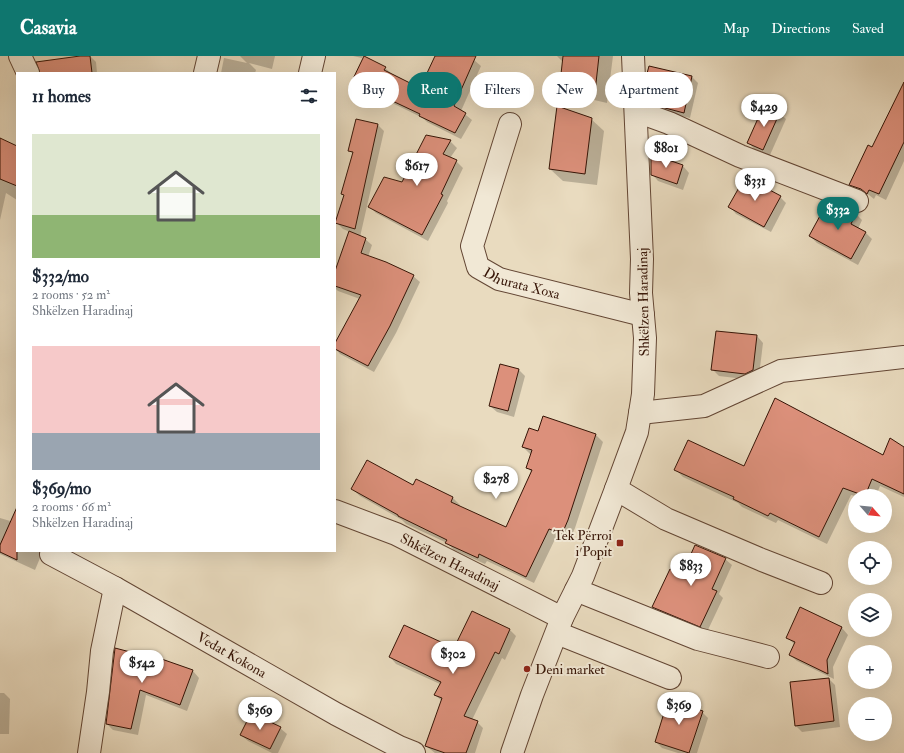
<!DOCTYPE html>
<meta charset="utf-8">
<style>
body{margin:0;font-family:"IM FELL Double Pica",serif;background:#f2f2f3;color:#1f2937;height:100vh;display:flex;flex-direction:column;font-size:15px;white-space:nowrap}
*{box-sizing:border-box;margin:0}
p{font-size:13px;color:#747a83}
.icon{flex:none;width:22px;height:22px;fill:none;stroke:currentColor;stroke-width:2;stroke-linecap:round;stroke-linejoin:round}
.map{position:relative;flex:1;overflow:hidden}
.sheet{position:absolute;left:16px;top:16px;width:320px;height:480px;display:flex;flex-direction:column;background:#fff;border-radius:0px;box-shadow:0 4px 16px #0002}
.sheet>*{flex:none}
.guide{position:absolute;left:348px;top:16px;width:380px;height:36px;display:flex;gap:8px}
.needle{width:26px;rotate:117deg}
.buttons{position:absolute;left:848px;top:433px;display:grid;gap:8px}
.buttons a{display:grid;place-items:center;width:44px;height:44px;border-radius:50%;background:#fff;box-shadow:0 4px 16px #0002;font-size:20px}
.price{position:absolute;translate:-50% -34px;padding:0 9px;border-radius:14px;background:#fff;color:#222;font-size:13px;line-height:26px;filter:drop-shadow(0 1px 2px #0008)}
.price::after{content:'';position:absolute;left:50%;top:24px;width:12px;height:9px;margin-left:-6px;background:inherit;clip-path:polygon(0 0,100% 0,50% 100%)}
.price.current{background:#0f766e;color:#fff}
ul{padding:0;list-style:none}
li{display:grid;align-content:center;gap:8px;height:212px;padding:0 16px}
li span{display:grid;place-items:center;height:124px;border-radius:0px;color:#555}
li>.icon{margin-inline-start:auto}
span .icon{width:72px;height:72px;fill:#fffc;stroke-width:1}
li b{font-size:17px}
h2{display:flex;justify-content:space-between;align-items:center;height:48px;padding:0 16px;font-size:17px}
.chip{padding:0 14px;border-radius:18px;background:#fff;box-shadow:0 4px 16px #0002;font-size:14px;line-height:36px}
.chip.current{background:#0f766e;color:#fff}
header{display:flex;align-items:center;gap:24px;box-sizing:border-box;height:56px;padding:0 20px;background:#0f766e;color:#fff}
header strong{font-size:19px}
nav{display:flex;gap:22px;margin-inline-start:auto;font-size:14px}
.map>svg:first-child{display:block}
</style>
<header>
<strong>Casavia</strong>
<nav><a>Map</a><a>Directions</a><a>Saved</a></nav>
</header>
<div class="map">
<svg width="904" height="697" viewBox="0 0 904 697">
<rect width="100%" height="100%" fill="#e9dbbf"/>
<filter id="stains"><feTurbulence type="fractalNoise" baseFrequency=".005" numOctaves="4"/><feColorMatrix values="0 0 0 0 .2 0 0 0 0 .09 0 0 0 0 .02 0 0 0 .5 -.17"/></filter>
<radialGradient id="worn" r=".72"><stop offset=".6" stop-color="#630" stop-opacity="0"/><stop offset="1" stop-color="#630" stop-opacity=".3"/></radialGradient>
<g fill="#0003">
<path d="M 90,0 L 96,6 L 97,17 L 59,17 Z"/>
<path d="M 240,0 L 275,0 L 272,13 L 249,7 L 256,14 L 255,17 L 221,17 L 224,2 L 247,7 Z"/>
<path d="M 353,0 L 363,0 L 362,2 Z"/>
<path d="M 436,0 L 466,0 L 474,4 L 481,10 L 461,55 L 472,64 L 461,83 L 427,66 L 423,62 L 390,46 L 390,48 L 359,33 L 352,27 L 385,12 L 392,18 L 421,33 Z"/>
<path d="M 557,0 L 613,0 L 607,47 L 573,39 L 561,27 L 563,6 Z"/>
<path d="M 650,11 L 692,21 L 698,27 L 690,62 L 673,58 L 655,52 L 649,45 Z"/>
<path d="M 904,28 L 904,105 L 886,144 L 876,139 L 874,143 L 869,139 L 857,135 L 850,128 L 873,92 Z"/>
<path d="M 779,57 L 786,63 L 770,99 L 754,93 L 748,86 Z"/>
<path d="M 591,63 L 604,75 L 597,129 L 563,125 L 550,113 Z"/>
<path d="M 378,69 L 384,75 L 360,181 L 365,183 L 372,189 L 368,201 L 413,220 L 420,226 L 396,277 L 374,316 L 340,298 L 335,292 L 335,289 L 360,243 L 338,235 L 335,232 L 335,218 L 350,176 L 343,173 L 337,167 L 345,140 L 343,138 L 353,98 L 349,94 Z"/>
<path d="M 0,84 L 17,91 L 17,144 L 6,137 L 0,164 Z"/>
<path d="M 450,85 L 457,92 L 450,102 L 456,105 L 463,112 L 447,145 L 448,147 L 428,185 L 376,157 L 369,150 L 403,127 Z"/>
<path d="M 652,99 L 683,110 L 689,117 L 683,134 L 658,125 L 652,118 Z"/>
<path d="M 780,141 L 786,147 L 771,176 L 736,158 L 730,151 Z"/>
<path d="M 827,148 L 856,158 L 862,164 L 858,173 L 866,177 L 872,183 L 858,209 L 817,187 L 810,180 Z"/>
<path d="M 757,280 L 763,287 L 759,320 L 752,324 L 719,320 L 712,313 Z"/>
<path d="M 519,314 L 525,320 L 514,361 L 497,356 L 490,350 Z"/>
<path d="M 544,362 L 596,379 L 603,386 L 575,472 L 569,485 L 557,479 L 534,527 L 487,505 L 485,508 L 454,494 L 447,487 L 406,468 L 402,464 L 360,440 L 352,433 L 413,431 L 453,442 L 460,449 L 459,451 L 506,473 L 532,417 L 527,411 L 531,399 L 523,391 L 539,376 Z"/>
<path d="M 904,392 L 904,441 L 880,430 L 876,440 L 855,440 L 851,439 L 827,488 L 778,464 L 776,467 L 742,451 L 738,447 L 683,421 L 676,414 L 744,411 L 883,400 Z"/>
<path d="M 0,462 L 17,467 L 17,495 L 43,495 L 35,514 L 0,498 Z"/>
<path d="M 725,503 L 732,509 L 719,538 L 723,542 L 707,576 L 660,557 L 654,551 L 682,520 Z"/>
<path d="M 800,553 L 842,572 L 848,579 L 833,611 L 834,623 L 797,605 L 790,599 L 795,589 L 787,581 Z"/>
<path d="M 473,556 L 510,574 L 516,580 L 505,604 L 502,602 L 472,664 L 477,666 L 483,672 L 475,697 L 435,697 L 426,690 L 442,645 L 435,639 L 440,628 L 396,608 L 390,601 L 455,594 Z"/>
<path d="M 154,601 L 193,615 L 199,622 L 187,655 L 146,639 L 138,679 L 113,674 L 107,668 Z"/>
<path d="M 829,623 L 835,629 L 840,671 L 802,676 L 796,670 Z"/>
<path d="M 0,637 L 4,637 L 10,643 L 9,678 L 0,678 Z"/>
<path d="M 702,656 L 708,662 L 697,697 L 678,697 L 662,692 L 656,686 Z"/>
<path d="M 280,672 L 287,678 L 278,697 L 272,697 L 248,685 L 241,679 Z"/>
</g>
<g fill="#dc907b" stroke="#361406">
<path d="M 80,0 L 90,0 L 92,17 L 40,17 L 36,6 Z"/>
<path d="M 364,0 L 386,11 L 384,14 L 420,32 L 435,0 L 476,0 L 454,50 L 466,57 L 455,77 L 419,60 L 420,58 L 384,41 L 384,43 L 351,27 Z"/>
<path d="M 563,0 L 599,0 L 595,36 L 560,27 Z"/>
<path d="M 649,10 L 692,20 L 684,57 L 665,52 L 648,46 L 646,21 Z"/>
<path d="M 904,26 L 904,86 L 879,138 L 869,134 L 867,138 L 861,133 L 849,129 L 868,89 L 872,91 Z"/>
<path d="M 764,49 L 780,56 L 763,94 L 747,87 Z"/>
<path d="M 557,50 L 592,62 L 585,118 L 549,113 Z"/>
<path d="M 356,63 L 378,68 L 355,173 L 335,167 L 344,139 L 341,138 L 353,96 L 348,95 Z"/>
<path d="M 426,79 L 451,84 L 443,98 L 457,104 L 441,138 L 443,139 L 422,179 L 368,151 L 384,121 L 402,126 Z"/>
<path d="M 0,82 L 17,90 L 17,130 L 0,123 Z"/>
<path d="M 651,98 L 683,109 L 677,128 L 651,119 Z"/>
<path d="M 745,121 L 781,140 L 764,171 L 728,151 Z"/>
<path d="M 827,147 L 856,157 L 851,168 L 866,176 L 851,203 L 809,180 Z"/>
<path d="M 349,175 L 366,182 L 361,197 L 386,206 L 414,219 L 390,270 L 368,310 L 335,293 L 335,287 L 361,239 L 335,230 L 335,215 Z"/>
<path d="M 716,275 L 757,279 L 753,314 L 745,318 L 711,314 Z"/>
<path d="M 500,308 L 519,313 L 508,355 L 489,350 Z"/>
<path d="M 775,342 L 883,399 L 890,382 L 904,391 L 904,438 L 872,423 L 865,440 L 843,432 L 819,481 L 770,457 L 768,460 L 733,443 L 734,441 L 674,414 L 688,384 L 744,410 Z"/>
<path d="M 543,360 L 596,378 L 568,464 L 562,478 L 549,473 L 526,521 L 479,498 L 478,502 L 445,487 L 447,484 L 398,460 L 398,459 L 351,433 L 367,404 L 413,429 L 416,423 L 453,441 L 451,446 L 506,471 L 532,414 L 526,412 L 532,394 L 522,391 L 529,372 L 538,375 Z"/>
<path d="M 17,451 L 17,504 L 0,496 L 0,489 Z"/>
<path d="M 695,489 L 726,502 L 712,533 L 717,535 L 700,571 L 652,551 L 670,513 L 682,518 Z"/>
<path d="M 800,551 L 842,571 L 827,604 L 828,618 L 789,599 L 795,586 L 786,582 Z"/>
<path d="M 472,555 L 510,573 L 499,598 L 495,596 L 464,660 L 478,665 L 466,697 L 445,697 L 425,690 L 442,642 L 434,639 L 441,626 L 389,601 L 404,569 L 454,592 Z"/>
<path d="M 115,592 L 153,602 L 153,600 L 193,614 L 180,649 L 140,634 L 131,673 L 106,668 Z"/>
<path d="M 829,622 L 834,665 L 795,670 L 790,626 Z"/>
<path d="M 668,644 L 703,655 L 689,697 L 655,686 Z"/>
<path d="M 251,657 L 281,671 L 270,693 L 240,679 Z"/>
</g>
<g fill="none" stroke-linecap="round" stroke-linejoin="round">
<defs>
<g id="minor">
<path d="M 20,0 L 28,17"/>
<path d="M 205,17 L 209,0"/>
<path d="M 310,17 L 314,0"/>
<path d="M 636,55 L 669,67 L 740,100 L 857,145"/>
<path id="s1" d="M 510,68 L 472,190 L 478,211 L 499,223 L 643,259"/>
<path d="M 640,357 L 704,350 L 781,315 L 904,301"/>
<path d="M 616,433 L 666,463 L 762,504 L 821,527"/>
<path id="s2" d="M 335,455 L 396,478 L 562,562"/>
<path id="s3" d="M 51,498 L 115,532 L 336,658 L 399,691 L 414,697"/>
<path d="M 576,534 L 698,583 L 768,601"/>
<path d="M 557,577 L 670,622"/>
<path d="M 89,697 L 98,636 L 102,595 L 115,532"/>
<path d="M 512,697 L 532,639 L 562,562 L 583,520 L 616,433 L 637,376 L 643,338 L 645,282 L 641,237 L 642,203 L 633,0"/>
</g>
</defs>
<use href="#minor" stroke="#634634" stroke-width="24"/>
<use href="#minor" stroke="#f1e8d5" stroke-width="22"/>
</g>
<g fill="#8f2418" stroke="#f1e8d5" stroke-width="1.5">
<rect x="616" y="483" width="8" height="8" rx="2"/>
<circle cx="527" cy="613" r="4"/>
</g>
<g text-anchor="middle" stroke-width="4" stroke-linejoin="round" paint-order="stroke">
<g font-size="14" fill="#361406" stroke="#f1e8d5">
<text dy="5" stroke="none"><textPath href="#s1" startOffset="197">Dhurata Xoxa</textPath></text>
<text transform="translate(643 246) rotate(-91)" y="5">Shkëlzen Haradinaj</text>
<text dy="5" stroke="none"><textPath href="#s2" startOffset="126">Shkëlzen Haradinaj</textPath></text>
<text dy="5" stroke="none"><textPath href="#s3" startOffset="207">Vedat Kokona</textPath></text>
</g>
<g font-size="14" fill="#361406" stroke="#f1e8d5" text-anchor="end">
<text x="612" y="484">Tek Përroi<tspan x="612" dy="16">i Popit</tspan></text>
<text x="535" y="618" text-anchor="start">Deni market</text>
</g>
</g>
<rect width="100%" height="100%" filter="url(#stains)"/>
<rect width="100%" height="100%" fill="url(#worn)"/>
</svg>
<div class="buttons">
<a><svg class="needle" viewBox="-14 -14 28 28"><path d="M0-13l5 13h-10z" fill="#e53935"/><path d="M0 13l5-13h-10z" fill="#747a83"/></svg></a>
<a><svg class="icon" aria-label="locate" viewBox="0 0 24 24"><circle cx="12" cy="12" r="6"/><path d="M12 2v4M12 18v4M2 12h4M18 12h4"/></svg></a>
<a><svg class="icon" aria-label="layers" viewBox="0 0 24 24"><path d="M12 4l9 5-9 5-9-5zM3 14l9 5 9-5"/></svg></a>
<a>+</a>
<a>−</a>
</div>
<b class="price" style="left:764px;top:72px">$429</b>
<b class="price" style="left:666px;top:113px">$801</b>
<b class="price" style="left:417px;top:131px">$617</b>
<b class="price" style="left:755px;top:146px">$331</b>
<b class="price current" style="left:838px;top:175px">$332</b>
<b class="price" style="left:496px;top:444px">$278</b>
<b class="price" style="left:691px;top:531px">$833</b>
<b class="price" style="left:453px;top:619px">$302</b>
<b class="price" style="left:142px;top:628px">$542</b>
<b class="price" style="left:679px;top:670px">$369</b>
<b class="price" style="left:260px;top:675px">$369</b>
<div class="guide">
<a class="chip">Buy</a>
<a class="chip current">Rent</a>
<a class="chip">Filters</a>
<a class="chip">New</a>
<a class="chip">Apartment</a>
</div>
<section class="sheet">
<h2>11 homes<svg class="icon" aria-label="filters" viewBox="0 0 24 24"><path d="M4 7h16M4 17h16"/><circle cx="9" cy="7" r="2"/><circle cx="15" cy="17" r="2"/></svg></h2>
<ul>
<li><span style="background:linear-gradient(#dfe7d0 65%,#8fb573 0)"><svg class="icon" aria-label="home" viewBox="0 0 24 24"><path d="M3 11l9-7 9 7M6 9v11h12V9"/></svg></span><div><b>$332/mo</b><p>2 rooms · 52 m²</p><p>Shkëlzen Haradinaj</p></div></li>
<li><span style="background:linear-gradient(#f6c9c9 70%,#9aa5b1 0)"><svg class="icon" aria-label="home" viewBox="0 0 24 24"><path d="M3 11l9-7 9 7M6 9v11h12V9"/></svg></span><div><b>$369/mo</b><p>2 rooms · 66 m²</p><p>Shkëlzen Haradinaj</p></div></li>
</ul>
</section>
</div>
